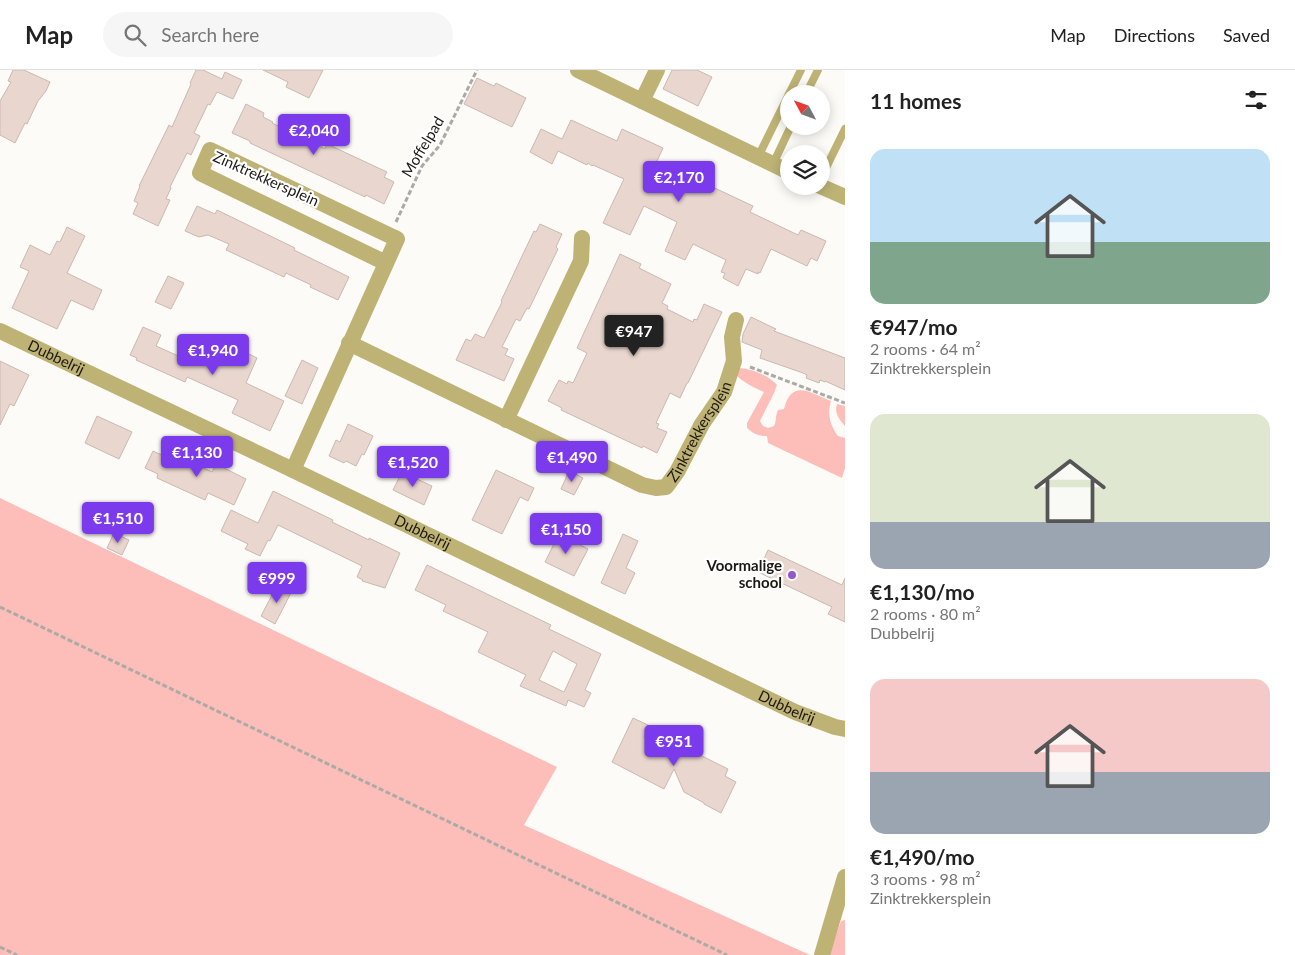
<!DOCTYPE html>
<meta charset="utf-8">
<style>
body{margin:0;font-family:Lato,sans-serif;background:#f6f6f6;color:#222;height:100vh;display:flex;flex-direction:column;font-size:19px;white-space:nowrap}
*{box-sizing:border-box;margin:0}
p{font-size:16px;color:#767676}
.icon{flex:none;width:28px;height:28px;fill:none;stroke:currentColor;stroke-width:2;stroke-linecap:round;stroke-linejoin:round}
.map{position:relative;flex:1;overflow:hidden}
.sheet{display:flex;flex-direction:column;background:#fff;width:450px}
.sheet>*{flex:none}
.needle{width:32px;rotate:311deg}
.buttons{position:absolute;left:780px;top:15px;display:grid;gap:10px}
.buttons a{display:grid;place-items:center;width:50px;height:50px;border-radius:50%;background:#fff;box-shadow:0 2px 12px #0003;font-size:25px}
.price{position:absolute;translate:-50% -42px;padding:0 11px;border-radius:5px;background:#7c3aed;color:#fff;font-size:16px;line-height:32px;filter:drop-shadow(0 1px 2px #0008)}
.price::after{content:'';position:absolute;left:50%;top:30px;width:15px;height:11px;margin-left:-8px;background:inherit;clip-path:polygon(0 0,100% 0,50% 100%)}
.price.selected{background:#222;color:#fff}
ul{padding:0;list-style:none}
li{display:grid;align-content:center;gap:10px;height:265px;padding:0 25px}
li span{display:grid;place-items:center;height:155px;border-radius:15px;color:#555}
li>.icon{margin-inline-start:auto}
span .icon{width:90px;height:90px;fill:#fffc;stroke-width:1}
li b{font-size:21px}
h2{display:flex;justify-content:space-between;align-items:center;height:60px;padding:0 25px;font-size:21px}
header{display:flex;align-items:center;gap:30px;box-sizing:border-box;height:70px;padding:0 25px;background:#fff;border-bottom:1px solid #e0e0e0}
header strong{font-size:24px}
nav{display:flex;gap:28px;margin-inline-start:auto;font-size:18px}
.search{width:350px;height:45px;background:#f6f6f6;display:flex;align-items:center;gap:12px;box-sizing:border-box;padding:0 18px;border-radius:28px;color:#767676;font-size:19px}
main{display:flex;flex:1;min-height:0}
.map>svg:first-child{display:block}
</style>
<header>
<strong>Map</strong>
<div class="search"><svg class="icon" aria-label="search" viewBox="0 0 24 24"><circle cx="10" cy="10" r="6"/><path d="M15 15l6 6"/></svg>Search here</div>
<nav><a>Map</a><a>Directions</a><a>Saved</a></nav>
</header>
<main>
<div class="map">
<svg width="845" height="885" viewBox="0 0 845 885">
<rect width="100%" height="100%" fill="#fdfbf8"/>
<g fill="#fdbdb9">
<path d="M 738,298 C 750,298 770,306 777,315 L 774,323 L 760,351 L 763,356 L 768,358 L 774,356 C 777,350 775,346 778,340 L 784,339 C 792,308 810,323 831,331 C 827,344 830,355 838,366 L 845,368 L 845,398 L 842,408 L 768,373 L 767,366 C 758,366 754,364 747,358 L 747,353 L 764,322 C 753,317 744,313 735,304 Z"/>
<path d="M 837,334 L 845,336 L 845,356 C 839,349 834,343 837,334 Z"/>
<path d="M 0,428 L 557,697 L 524,755 L 810,885 L 0,885 Z"/>
<path d="M 845,850 L 845,885 L 829,885 L 841,851 Z"/>
</g>
<g fill="#e9d7cf" stroke="#cab9b0" fill-rule="evenodd">
<path d="M 13,0 L 24,0 L 50,12 L 46,21 L 38,31 L 27,54 L 25,53 L 15,73 L 0,65 L 0,31 L 11,12 L 8,11 Z"/>
<path d="M 196,0 L 203,0 L 222,9 L 225,2 L 242,10 L 233,29 L 217,22 L 210,35 L 208,34 L 194,63 L 200,66 L 191,85 L 187,83 L 170,117 L 171,118 L 166,129 L 170,130 L 158,156 L 133,144 L 138,133 L 134,131 L 140,116 L 139,116 L 169,55 L 172,57 L 191,14 L 190,13 Z"/>
<path d="M 263,0 L 323,0 L 309,28 L 286,17 L 288,12 Z"/>
<path d="M 672,0 L 697,0 L 712,7 L 698,36 L 663,19 Z"/>
<path d="M 477,8 L 494,16 L 496,13 L 526,28 L 512,57 L 464,34 Z"/>
<path d="M 246,34 L 264,43 L 263,47 L 273,52 L 272,53 L 325,79 L 327,74 L 387,102 L 384,107 L 394,112 L 384,134 L 366,125 L 365,127 L 250,73 L 250,71 L 232,63 Z"/>
<path d="M 571,50 L 617,71 L 622,59 L 663,78 L 657,91 L 753,136 L 750,142 L 798,165 L 801,160 L 826,171 L 817,191 L 811,188 L 807,196 L 771,179 L 760,203 L 758,202 L 758,204 L 746,199 L 738,216 L 723,208 L 725,203 L 721,202 L 726,190 L 693,174 L 685,190 L 665,181 L 677,152 L 644,136 L 630,165 L 603,153 L 624,109 L 593,95 L 592,96 L 588,93 L 587,95 L 558,81 L 552,94 L 530,82 L 541,59 L 562,69 Z"/>
<path d="M 197,136 L 215,144 L 217,140 L 295,178 L 294,180 L 349,207 L 338,230 L 310,217 L 311,215 L 286,203 L 284,207 L 226,180 L 229,174 L 208,165 L 199,167 L 185,161 Z"/>
<path d="M 540,154 L 562,164 L 556,177 L 558,179 L 529,239 L 527,238 L 520,251 L 516,249 L 502,277 L 508,279 L 505,285 L 514,289 L 504,311 L 456,290 L 466,269 L 471,271 L 475,264 L 484,268 L 502,232 L 501,231 L 523,184 L 534,161 L 536,162 Z"/>
<path d="M 67,157 L 85,166 L 67,203 L 102,220 L 93,240 L 71,230 L 57,259 L 12,238 L 29,201 L 20,197 L 30,175 L 50,185 L 57,171 L 60,172 Z"/>
<path d="M 620,184 L 641,194 L 639,198 L 671,214 L 662,233 L 668,236 L 667,239 L 693,252 L 694,249 L 697,250 L 704,234 L 722,242 L 688,313 L 687,313 L 680,328 L 670,323 L 656,353 L 659,354 L 657,358 L 667,362 L 657,383 L 643,376 L 642,378 L 595,356 L 561,340 L 562,338 L 548,331 L 559,310 L 567,314 L 568,311 L 573,313 L 587,283 L 577,278 Z"/>
<path d="M 168,206 L 184,213 L 171,239 L 155,232 Z"/>
<path d="M 751,247 L 776,259 L 774,261 L 845,288 L 845,320 L 825,311 L 825,312 L 820,310 L 819,313 L 806,308 L 807,305 L 803,303 L 760,288 L 762,280 L 742,272 L 743,264 Z"/>
<path d="M 143,257 L 161,265 L 156,276 L 185,289 L 193,271 L 232,290 L 237,278 L 257,288 L 246,313 L 284,331 L 270,361 L 232,343 L 238,330 L 187,307 L 185,312 L 136,290 L 137,288 L 130,285 Z"/>
<path d="M 302,290 L 318,298 L 302,334 L 285,326 Z"/>
<path d="M 0,291 L 29,305 L 14,336 L 10,334 L 0,355 Z"/>
<path d="M 97,346 L 132,362 L 119,389 L 85,373 Z"/>
<path d="M 348,354 L 373,366 L 364,385 L 362,384 L 356,396 L 346,391 L 344,393 L 329,386 L 336,370 L 340,372 Z"/>
<path d="M 153,381 L 166,387 L 169,382 L 212,402 L 216,394 L 246,409 L 234,435 L 208,423 L 205,430 L 157,408 L 158,404 L 145,398 Z"/>
<path d="M 496,400 L 534,418 L 528,431 L 520,427 L 502,464 L 472,450 Z"/>
<path d="M 569,401 L 583,408 L 574,425 L 561,419 Z"/>
<path d="M 402,402 L 432,416 L 424,435 L 393,420 Z"/>
<path d="M 273,421 L 333,450 L 332,452 L 369,470 L 369,468 L 400,483 L 385,518 L 362,511 L 363,510 L 357,507 L 362,496 L 278,455 L 270,471 L 268,470 L 260,486 L 245,479 L 248,474 L 221,461 L 231,440 L 258,453 Z"/>
<path d="M 114,463 L 129,470 L 122,485 L 107,478 Z"/>
<path d="M 559,464 L 588,479 L 574,506 L 545,492 Z"/>
<path d="M 623,464 L 638,471 L 626,498 L 635,503 L 625,524 L 601,513 Z"/>
<path d="M 768,480 L 842,515 L 845,508 L 845,552 L 828,544 L 832,537 L 758,502 Z"/>
<path d="M 427,495 L 551,555 L 549,559 L 601,584 L 585,620 L 591,623 L 584,637 L 568,630 L 566,636 L 520,616 L 526,605 L 478,582 L 488,562 L 443,541 L 446,535 L 415,520 ZM 553,581 L 577,594 L 564,622 L 539,610 Z"/>
<path d="M 297,511 L 275,554 L 261,546 L 272,525 Z"/>
<path d="M 633,648 L 650,656 L 644,667 L 678,684 L 682,676 L 728,699 L 725,706 L 736,712 L 721,743 L 704,734 L 704,733 L 684,722 L 674,699 L 664,719 L 612,692 Z"/>
</g>
<g fill="none" stroke-linecap="round" stroke-linejoin="round">
<g stroke="#acaaa6" stroke-width="3" stroke-dasharray="5 2.5" stroke-linecap="butt">
<path d="M 396,152 L 422,96 L 440,75 L 477,0"/>
<path d="M 750,297 L 845,333"/>
<path d="M 0,537 L 727,885"/>
<path d="M 0,877 L 17,885"/>
</g>
<g stroke="#beb375" stroke-width="8">
<path d="M 789,24 L 801,0"/>
<path d="M 806,24 L 818,0"/>
<path d="M 758,87 L 789,24"/>
<path d="M 773,94 L 791,56"/>
<path d="M 821,108 L 845,59"/>
</g>
<g stroke="#beb375" stroke-width="16">
<path d="M 578,0 L 789,102"/>
<path d="M 642,31 L 657,0"/>
<path d="M 820,116 L 845,127"/>
<path id="s1" d="M 0,261 L 293,400 L 795,642 L 835,657 L 845,659"/>
<path id="s2" d="M 349,273 L 642,415 L 656,418 L 666,417 L 677,402 L 702,354 L 724,322 L 734,291 L 732,267 L 736,250"/>
<path d="M 506,350 L 581,191 L 582,168"/>
<path d="M 293,400 C 327,323 362,246 397,169 L 210,80 L 200,103 L 386,193"/>
<path d="M 822,885 L 845,807"/>
</g>
</g>
<circle fill="#9655ca" stroke="#fff" stroke-width="2" cx="792" cy="505" r="5"/>
<g text-anchor="middle" stroke-width="4.5" stroke-linejoin="round" paint-order="stroke">
<g font-size="15" fill="#1c1813" stroke="#fff">
<text transform="translate(423 77) rotate(-59)" y="5">Moffelpad</text>
<text transform="translate(266 109) rotate(24)" y="5">Zinktrekkersplein</text>
<text dy="5" stroke="none"><textPath href="#s1" startOffset="62">Dubbelrij</textPath></text>
<text dy="5" stroke="none"><textPath href="#s2" startOffset="415">Zinktrekkersplein</textPath></text>
<text dy="5" stroke="none"><textPath href="#s1" startOffset="468">Dubbelrij</textPath></text>
<text dy="5" stroke="none"><textPath href="#s1" startOffset="872">Dubbelrij</textPath></text>
</g>
<g font-size="15" font-weight="bold" fill="#1c1813" stroke="#fff" text-anchor="end">
<text x="782" y="501">Voormalige<tspan x="782" dy="17">school</tspan></text>
</g>
</g>
</svg>
<div class="buttons">
<a><svg class="needle" viewBox="-14 -14 28 28"><path d="M0-13l5 13h-10z" fill="#e53935"/><path d="M0 13l5-13h-10z" fill="#767676"/></svg></a>
<a><svg class="icon" aria-label="layers" viewBox="0 0 24 24"><path d="M12 4l9 5-9 5-9-5zM3 14l9 5 9-5"/></svg></a>
</div>
<b class="price" style="left:314px;top:86px">€2,040</b>
<b class="price" style="left:679px;top:133px">€2,170</b>
<b class="price selected" style="left:634px;top:287px">€947</b>
<b class="price" style="left:213px;top:306px">€1,940</b>
<b class="price" style="left:197px;top:408px">€1,130</b>
<b class="price" style="left:572px;top:413px">€1,490</b>
<b class="price" style="left:413px;top:418px">€1,520</b>
<b class="price" style="left:118px;top:474px">€1,510</b>
<b class="price" style="left:566px;top:485px">€1,150</b>
<b class="price" style="left:277px;top:534px">€999</b>
<b class="price" style="left:674px;top:697px">€951</b>
</div>
<section class="sheet">
<h2>11 homes<svg class="icon" aria-label="filters" viewBox="0 0 24 24"><path d="M4 7h16M4 17h16"/><circle cx="9" cy="7" r="2"/><circle cx="15" cy="17" r="2"/></svg></h2>
<ul>
<li><span style="background:linear-gradient(#bfe0f5 60%,#7fa58c 0)"><svg class="icon" aria-label="home" viewBox="0 0 24 24"><path d="M3 11l9-7 9 7M6 9v11h12V9"/></svg></span><div><b>€947/mo</b><p>2 rooms · 64 m²</p><p>Zinktrekkersplein</p></div></li>
<li><span style="background:linear-gradient(#dfe7d0 70%,#9aa5b1 0)"><svg class="icon" aria-label="home" viewBox="0 0 24 24"><path d="M3 11l9-7 9 7M6 9v11h12V9"/></svg></span><div><b>€1,130/mo</b><p>2 rooms · 80 m²</p><p>Dubbelrij</p></div></li>
<li><span style="background:linear-gradient(#f6c9c9 60%,#9aa5b1 0)"><svg class="icon" aria-label="home" viewBox="0 0 24 24"><path d="M3 11l9-7 9 7M6 9v11h12V9"/></svg></span><div><b>€1,490/mo</b><p>3 rooms · 98 m²</p><p>Zinktrekkersplein</p></div></li>
</ul>
</section>
</main>
